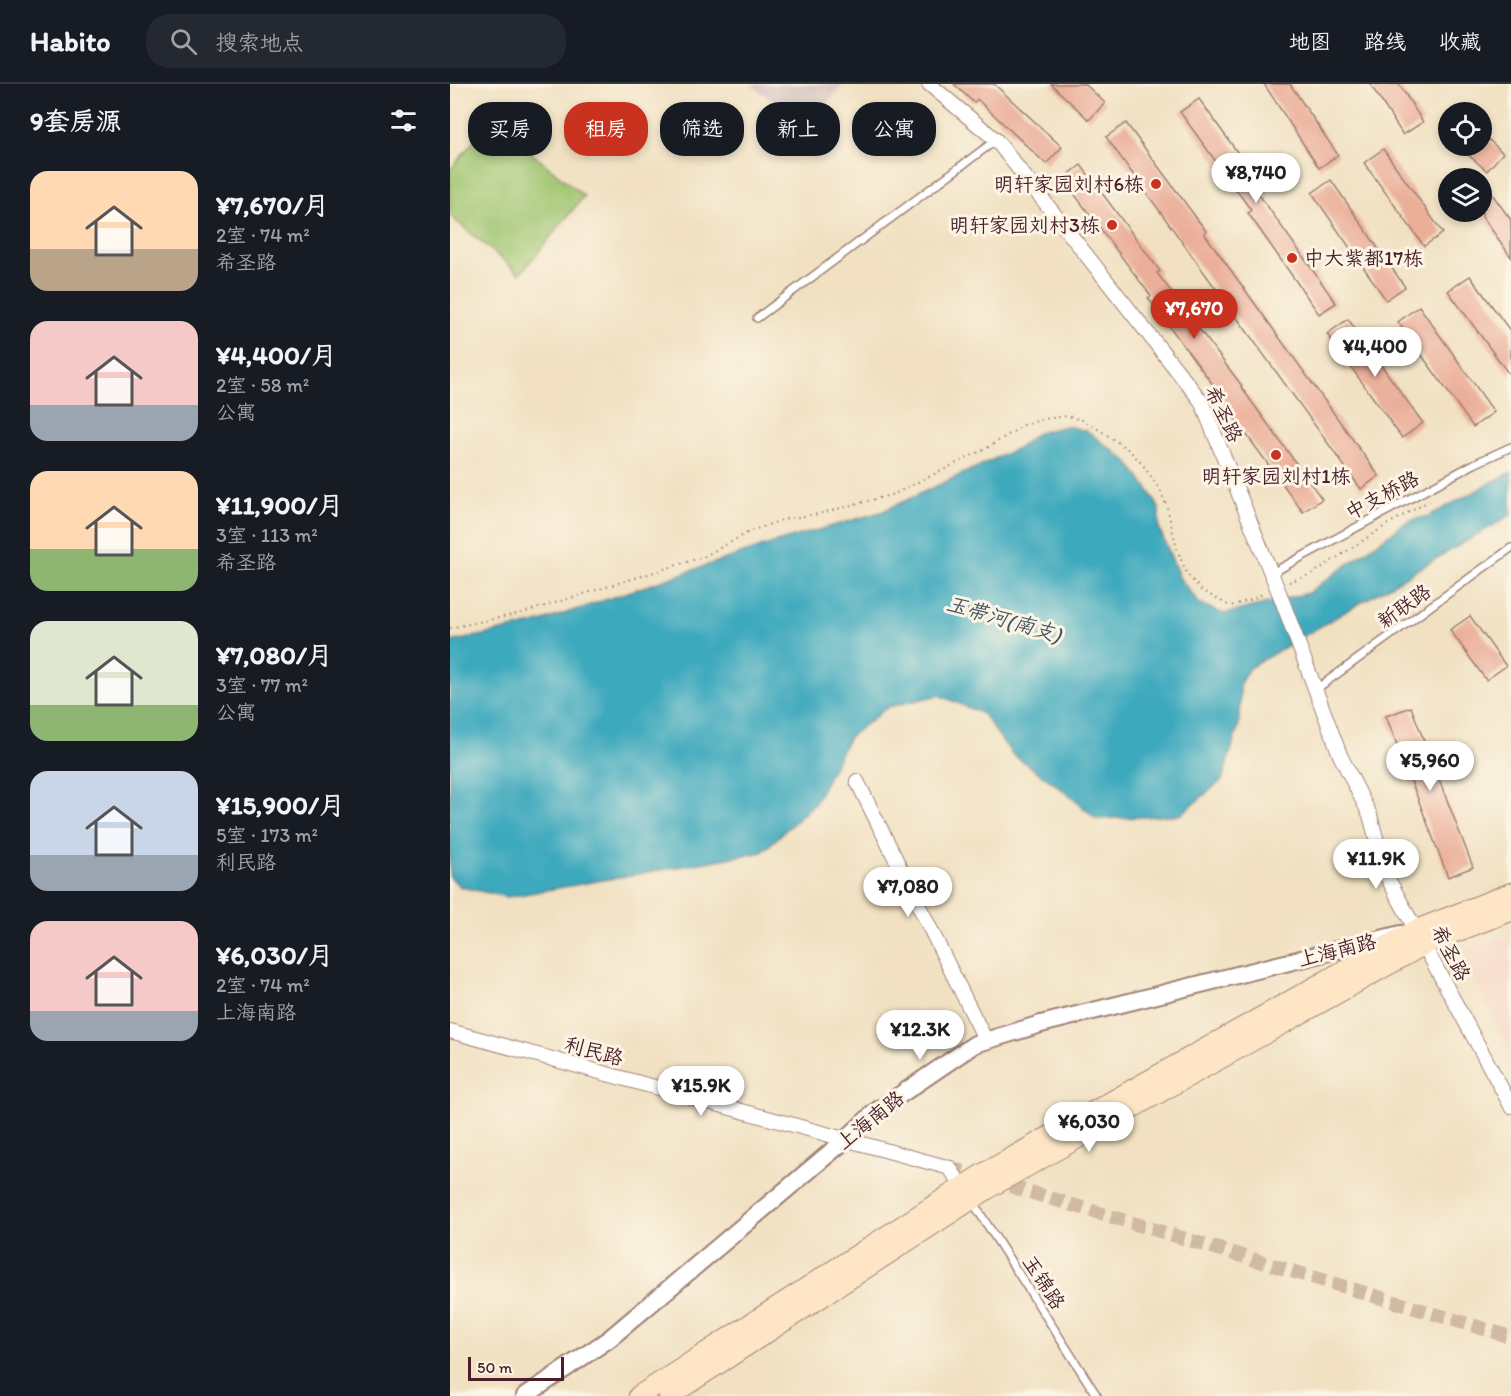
<!DOCTYPE html>
<html lang="zh">
<meta charset="utf-8">
<style>
body{margin:0;font-family:Itim,"LXGW WenKai TC",sans-serif;background:#242831;color:#f1f3f6;height:100vh;display:flex;flex-direction:column;font-size:22px;white-space:nowrap}
*{box-sizing:border-box;margin:0}
p{font-size:20px;color:#9ea1a6}
.icon{flex:none;width:33px;height:33px;fill:none;stroke:currentColor;stroke-width:2;stroke-linecap:round;stroke-linejoin:round}
.map{position:relative;flex:1;overflow:hidden}
.side{display:flex;flex-direction:column;background:#171b24;width:450px}
.side>*{flex:none}
.guide{position:absolute;left:18px;top:18px;width:570px;height:54px;display:flex;gap:12px}
.buttons{position:absolute;left:988px;top:18px;display:grid;gap:12px}
.buttons a{display:grid;place-items:center;width:54px;height:54px;border-radius:50%;background:#171b24;box-shadow:0 3px 9px #0003;font-size:30px}
.scale{position:absolute;left:18px;bottom:15px;width:96px;box-sizing:border-box;padding-left:6px;border:3px solid #4a1f2b;border-top:0;font-size:16px;line-height:21px;white-space:nowrap;color:#4a1f2b;-webkit-text-stroke:4px #fcf5e5;paint-order:stroke}
.price{position:absolute;translate:-50% -51px;padding:0 14px;border-radius:21px;background:#fff;color:#222;font-size:20px;line-height:39px;filter:drop-shadow(0 2px 3px #0008)}
.price::after{content:'';position:absolute;left:50%;top:36px;width:18px;height:14px;margin-left:-9px;background:inherit;clip-path:polygon(0 0,100% 0,50% 100%)}
.price.selected{background:#c8321e;color:#fff}
ul{padding:0;list-style:none}
li{display:flex;align-items:center;gap:18px;height:150px;padding:0 30px}
li span{display:grid;place-items:center;flex:none;width:168px;height:120px;border-radius:18px;color:#555}
li>.icon{margin-inline-start:auto}
span .icon{width:72px;height:72px;fill:#fffc;stroke-width:1}
li b{font-size:26px}
h2{display:flex;justify-content:space-between;align-items:center;height:72px;padding:0 30px;font-size:26px}
.pill{padding:0 21px;border-radius:24px;background:#171b24;box-shadow:0 3px 9px #0003;font-size:21px;line-height:54px}
.pill.selected{background:#c8321e;color:#fff}
header{display:flex;align-items:center;gap:36px;box-sizing:border-box;height:84px;padding:0 30px;background:#171b24;border-bottom:2px solid #363941}
header strong{font-size:28px}
nav{display:flex;gap:33px;margin-inline-start:auto;font-size:21px}
.search{width:420px;height:54px;background:#242831;display:flex;align-items:center;gap:15px;box-sizing:border-box;padding:0 21px;border-radius:24px;color:#9ea1a6;font-size:22px}
main{display:flex;flex:1;min-height:0}
.map>svg:first-child{display:block}
</style>
<header>
<strong>Habito</strong>
<div class="search"><svg class="icon" aria-label="search" viewBox="0 0 24 24"><circle cx="10" cy="10" r="6"/><path d="M15 15l6 6"/></svg>搜索地点</div>
<nav><a>地图</a><a>路线</a><a>收藏</a></nav>
</header>
<main>
<section class="side">
<h2>9套房源<svg class="icon" aria-label="filters" viewBox="0 0 24 24"><path d="M4 7h16M4 17h16"/><circle cx="9" cy="7" r="2"/><circle cx="15" cy="17" r="2"/></svg></h2>
<ul>
<li><span style="background:linear-gradient(#ffd9b3 65%,#b9a48a 0)"><svg class="icon" aria-label="home" viewBox="0 0 24 24"><path d="M3 11l9-7 9 7M6 9v11h12V9"/></svg></span><div><b>¥7,670/月</b><p>2室 · 74 m²</p><p>希圣路</p></div></li>
<li><span style="background:linear-gradient(#f6c9c9 70%,#9aa5b1 0)"><svg class="icon" aria-label="home" viewBox="0 0 24 24"><path d="M3 11l9-7 9 7M6 9v11h12V9"/></svg></span><div><b>¥4,400/月</b><p>2室 · 58 m²</p><p>公寓</p></div></li>
<li><span style="background:linear-gradient(#ffd9b3 65%,#8fb573 0)"><svg class="icon" aria-label="home" viewBox="0 0 24 24"><path d="M3 11l9-7 9 7M6 9v11h12V9"/></svg></span><div><b>¥11,900/月</b><p>3室 · 113 m²</p><p>希圣路</p></div></li>
<li><span style="background:linear-gradient(#dfe7d0 70%,#8fb573 0)"><svg class="icon" aria-label="home" viewBox="0 0 24 24"><path d="M3 11l9-7 9 7M6 9v11h12V9"/></svg></span><div><b>¥7,080/月</b><p>3室 · 77 m²</p><p>公寓</p></div></li>
<li><span style="background:linear-gradient(#c9d6e8 70%,#9aa5b1 0)"><svg class="icon" aria-label="home" viewBox="0 0 24 24"><path d="M3 11l9-7 9 7M6 9v11h12V9"/></svg></span><div><b>¥15,900/月</b><p>5室 · 173 m²</p><p>利民路</p></div></li>
<li><span style="background:linear-gradient(#f6c9c9 75%,#9aa5b1 0)"><svg class="icon" aria-label="home" viewBox="0 0 24 24"><path d="M3 11l9-7 9 7M6 9v11h12V9"/></svg></span><div><b>¥6,030/月</b><p>2室 · 74 m²</p><p>上海南路</p></div></li>
</ul>
</section>
<div class="map">
<svg width="1061" height="1312" viewBox="0 0 1061 1312">
<rect width="100%" height="100%" fill="#fcf5e5"/>
<filter id="ink" filterUnits="userSpaceOnUse"><feTurbulence type="fractalNoise" baseFrequency=".0167" numOctaves="2"/><feDisplacementMap in="SourceGraphic" scale="12" xChannelSelector="R" yChannelSelector="G"/><feConvolveMatrix kernelMatrix="1 2 1 2 8 2 1 2 1" color-interpolation-filters="sRGB"/></filter>
<filter id="wash" filterUnits="userSpaceOnUse"><feTurbulence type="fractalNoise" baseFrequency=".008" numOctaves="4" result="noise"/><feDisplacementMap in="SourceGraphic" scale="24" xChannelSelector="R" yChannelSelector="G"/><feGaussianBlur stdDeviation="1.35" result="paint"/><feColorMatrix in="noise" values="0 0 0 0 0 0 0 0 0 0 0 0 0 0 0 0 0 1.4 0 .05"/><feComposite in="paint" operator="in"/></filter>
<g filter="url(#wash)">
<rect width="100%" height="100%" fill="#f1e1c2"/>
<path fill="#f5d3c2" d="M 1061,850 L 1061,970 L 1010,869 Z"/>
<path fill="#d1c0bd" d="M 300,0 L 394,0 L 364,33 L 345,17 L 336,27 Z"/>
<path fill="#9ec46e" stroke="#74724c" stroke-width="1.5" d="M 41,36 L 134,112 L 70,190 L 0,132 L 0,86 Z"/>
<path fill="#3ea9bd" stroke="#446474" stroke-width="1.5" d="M 616,342 L 637,347 L 677,377 L 698,405 L 709,424 L 709,444 L 730,495 L 750,520 L 774,530 L 858,509 L 958,437 L 979,432 L 1061,388 L 1061,431 L 799,584 L 790,599 L 790,637 L 772,696 L 730,731 L 647,735 L 609,703 L 562,670 L 533,630 L 489,611 L 438,623 L 399,653 L 364,720 L 312,768 L 57,813 L 11,803 L 0,793 L 0,558 L 84,540 L 323,459 L 431,428 L 570,363 L 587,349 Z"/>
<g id="blocks">
<g fill="#ebae98">
<path d="M 504,0 L 544,0 L 612,63 L 596,80 L 527,15 L 524,19 Z"/>
<path d="M 601,0 L 635,0 L 655,19 L 639,36 Z"/>
<path d="M 814,0 L 840,0 L 888,71 L 869,84 Z"/>
<path d="M 920,0 L 949,0 L 973,38 L 953,51 Z"/>
<path d="M 749,15 L 811,101 L 805,105 L 886,219 L 869,230 L 798,129 L 801,126 L 730,28 Z"/>
<path d="M 676,39 L 756,147 L 754,149 L 929,392 L 911,405 L 656,53 Z"/>
<path d="M 1032,49 L 1053,69 L 1037,87 L 1008,62 L 1032,62 Z"/>
<path d="M 933,65 L 993,149 L 974,162 L 914,79 Z"/>
<path d="M 631,81 L 710,187 L 707,189 L 792,302 L 791,303 L 872,415 L 853,428 L 780,328 L 782,326 L 698,214 L 701,212 L 613,95 Z"/>
<path d="M 881,96 L 955,203 L 936,216 L 862,109 Z"/>
<path d="M 1039,106 L 1061,136 L 1061,173 L 1032,132 L 1032,111 Z"/>
<path d="M 1020,192 L 1061,248 L 1061,293 L 998,207 Z"/>
<path d="M 969,222 L 1044,328 L 1023,343 L 948,238 Z"/>
<path d="M 898,235 L 973,339 L 952,354 L 877,250 Z"/>
<path d="M 1020,532 L 1056,582 L 1036,596 L 1000,546 Z"/>
<path d="M 961,623 L 1023,783 L 998,793 L 936,632 Z"/>
</g>
</g>
</g>
<g filter="url(#ink)">
<use href="#blocks" fill-opacity="0" stroke="#9e8076" stroke-width="1.5"/>
<g fill="none" stroke-linecap="round" stroke-linejoin="round">
<path stroke="#d0baa4" stroke-width="14" stroke-dasharray="14 7" stroke-linecap="butt" d="M 500,1084 L 1061,1253"/>
<defs>
<g id="service">
<path d="M 307,234 L 546,56"/>
<path d="M 820,490 L 1024,380 L 1061,363"/>
<path d="M 865,606 L 1061,464"/>
<path d="M 522,1117 L 647,1312"/>
</g>
<g id="minor">
<path d="M 479,0 L 546,56 L 751,317 L 830,511 L 890,671 L 920,731 L 936,791 L 1061,1022"/>
<path d="M 407,697 L 536,957"/>
<path d="M 0,947 L 500,1084 L 512,1103"/>
</g>
<path id="tertiary" d="M 75,1312 L 159,1255 L 395,1056 L 425,1028 L 525,960 L 591,940 L 951,850"/>
<g id="secondary">
<path d="M 189,1312 L 531,1091 L 966,846 L 1061,809"/>
<path d="M 219,1312 L 542,1102 L 979,858 L 1061,827"/>
</g>
</defs>
<use href="#service" stroke="#9e8076" stroke-width="10"/>
<use href="#minor" stroke="#9e8076" stroke-width="16"/>
<use href="#tertiary" stroke="#9e8076" stroke-width="20"/>
<use href="#secondary" stroke="#9e8076" stroke-width="22"/>
<g stroke="#9e8076" stroke-width="2" stroke-dasharray="1.5 4.5" stroke-linecap="butt">
<path d="M 839,498 L 862,490 L 938,440 L 979,417"/>
<path d="M 0,544 L 72,529 L 253,473 L 301,447 L 335,435 L 368,430 L 444,410 L 537,364 L 574,341 L 594,335 L 617,332 L 633,336 L 654,349 L 679,366 L 693,381 L 710,406 L 717,423 L 727,465 L 737,490 L 751,506 L 780,522 L 800,516 L 815,509"/>
</g>
<use href="#service" stroke="#fff" stroke-width="7"/>
<use href="#minor" stroke="#fff" stroke-width="14"/>
<use href="#tertiary" stroke="#fff" stroke-width="16"/>
<use href="#secondary" stroke="#fde5c5" stroke-width="20"/>
</g>
</g>
<g fill="#c8321e" stroke="#fcf5e5" stroke-width="2">
<circle cx="706" cy="100" r="6"/>
<circle cx="662" cy="141" r="6"/>
<circle cx="842" cy="174" r="6"/>
<circle cx="826" cy="371" r="6"/>
</g>
<g text-anchor="middle" stroke-width="6" stroke-linejoin="round" paint-order="stroke">
<g font-size="20" fill="#4a1f2b" stroke="#fcf5e5" text-anchor="end">
<text x="694" y="107">明轩家园刘村6栋</text>
<text x="650" y="148">明轩家园刘村3栋</text>
<text x="854" y="181" text-anchor="start">中大紫都17栋</text>
<text x="826" y="399" text-anchor="middle">明轩家园刘村1栋</text>
</g>
<g font-size="20" fill="#4a1f2b" stroke="#fcf5e5">
<text transform="translate(774 330) rotate(64)" y="7">希圣路</text>
<text transform="translate(932 411) rotate(-28)" y="7">中支桥路</text>
<text transform="translate(954 522) rotate(-36)" y="7">新联路</text>
<text transform="translate(887 866) rotate(-14)" y="7">上海南路</text>
<text transform="translate(1001 869) rotate(62)" y="7">希圣路</text>
<text transform="translate(144 967) rotate(15)" y="7">利民路</text>
<text transform="translate(420 1036) rotate(-39)" y="7">上海南路</text>
<text transform="translate(594 1198) rotate(57)" y="7">玉锦路</text>
</g>
<g font-size="21" font-style="italic" fill="#455665" stroke="#fcf5e5">
<text transform="translate(554 535) rotate(16)" y="7">玉带河(南支)</text>
</g>
</g>
</svg>
<div class="buttons">
<a><svg class="icon" aria-label="locate" viewBox="0 0 24 24"><circle cx="12" cy="12" r="6"/><path d="M12 2v4M12 18v4M2 12h4M18 12h4"/></svg></a>
<a><svg class="icon" aria-label="layers" viewBox="0 0 24 24"><path d="M12 4l9 5-9 5-9-5zM3 14l9 5 9-5"/></svg></a>
</div>
<div class="scale">50 m</div>
<b class="price" style="left:806px;top:120px">¥8,740</b>
<b class="price selected" style="left:744px;top:256px">¥7,670</b>
<b class="price" style="left:925px;top:294px">¥4,400</b>
<b class="price" style="left:980px;top:708px">¥5,960</b>
<b class="price" style="left:926px;top:806px">¥11.9K</b>
<b class="price" style="left:458px;top:834px">¥7,080</b>
<b class="price" style="left:470px;top:977px">¥12.3K</b>
<b class="price" style="left:251px;top:1033px">¥15.9K</b>
<b class="price" style="left:639px;top:1069px">¥6,030</b>
<div class="guide">
<a class="pill">买房</a>
<a class="pill selected">租房</a>
<a class="pill">筛选</a>
<a class="pill">新上</a>
<a class="pill">公寓</a>
</div>
</div>
</main>
